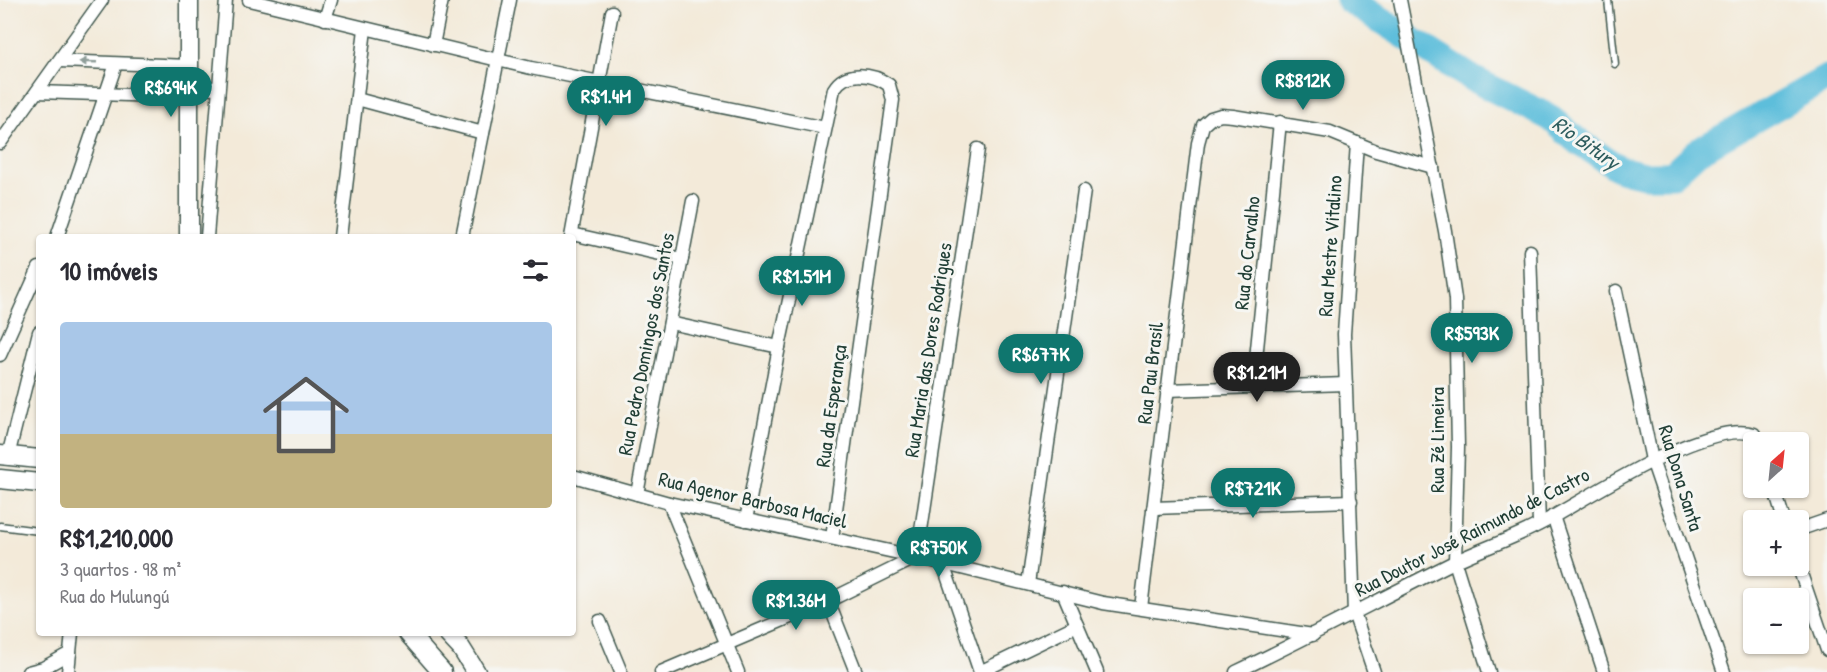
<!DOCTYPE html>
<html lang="pt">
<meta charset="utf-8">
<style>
body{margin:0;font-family:"Patrick Hand",sans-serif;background:#f2f2f3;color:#2b2b33;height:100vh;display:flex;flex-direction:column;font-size:22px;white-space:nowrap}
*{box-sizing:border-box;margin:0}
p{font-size:20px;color:#7c7c81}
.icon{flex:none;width:33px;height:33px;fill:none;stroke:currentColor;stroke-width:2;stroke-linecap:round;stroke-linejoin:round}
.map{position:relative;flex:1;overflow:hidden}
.details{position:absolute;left:36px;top:234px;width:540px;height:402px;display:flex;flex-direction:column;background:#fff;border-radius:6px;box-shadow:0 2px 4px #0004}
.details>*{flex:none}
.needle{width:39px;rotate:27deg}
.fabs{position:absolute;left:1743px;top:432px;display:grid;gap:12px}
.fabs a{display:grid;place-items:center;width:66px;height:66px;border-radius:6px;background:#fff;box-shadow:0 2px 4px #0004;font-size:30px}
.price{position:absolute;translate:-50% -51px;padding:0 14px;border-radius:21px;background:#0f766e;color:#fff;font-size:20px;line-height:39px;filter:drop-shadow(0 2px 3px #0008)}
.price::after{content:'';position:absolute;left:50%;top:36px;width:18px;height:14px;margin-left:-9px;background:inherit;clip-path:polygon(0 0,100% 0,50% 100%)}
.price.selected{background:#222;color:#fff}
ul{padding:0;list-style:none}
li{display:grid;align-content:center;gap:12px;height:318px;padding:0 24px}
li+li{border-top:2px solid #e1e1e2}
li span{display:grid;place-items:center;height:186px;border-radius:6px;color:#555}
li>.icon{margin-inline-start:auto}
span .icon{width:108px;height:108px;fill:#fffc;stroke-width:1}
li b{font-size:26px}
h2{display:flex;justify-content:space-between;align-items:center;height:72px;padding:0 24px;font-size:26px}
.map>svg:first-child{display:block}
</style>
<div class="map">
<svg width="1827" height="672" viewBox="0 0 1827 672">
<rect width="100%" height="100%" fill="#f6f6f2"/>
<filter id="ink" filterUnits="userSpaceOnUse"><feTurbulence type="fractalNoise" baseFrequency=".0167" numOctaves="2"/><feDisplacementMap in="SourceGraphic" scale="12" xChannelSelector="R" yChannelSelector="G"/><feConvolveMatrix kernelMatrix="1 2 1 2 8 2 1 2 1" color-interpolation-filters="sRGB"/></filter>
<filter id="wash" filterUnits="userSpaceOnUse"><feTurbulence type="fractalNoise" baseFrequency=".008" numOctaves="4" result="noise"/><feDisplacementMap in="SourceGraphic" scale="24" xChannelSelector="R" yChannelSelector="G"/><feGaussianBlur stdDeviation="1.35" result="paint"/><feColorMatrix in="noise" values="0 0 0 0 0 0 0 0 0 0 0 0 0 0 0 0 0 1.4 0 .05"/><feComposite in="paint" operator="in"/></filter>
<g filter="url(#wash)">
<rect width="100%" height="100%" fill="#f3ead9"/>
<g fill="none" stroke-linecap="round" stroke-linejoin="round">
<path stroke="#5dbedb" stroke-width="27" d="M 1349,0 L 1473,79 L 1551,118 L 1576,140 L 1620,169 L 1644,175 L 1672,175 L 1697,152 L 1827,78"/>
</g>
</g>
<g filter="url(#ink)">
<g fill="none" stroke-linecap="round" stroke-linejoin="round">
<defs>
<g id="lane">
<path d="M 1608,0 L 1615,64"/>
<path d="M 0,526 L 39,531"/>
</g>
<g id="street">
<path d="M 249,0 L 531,68 L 825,128"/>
<path d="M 1400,0 L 1445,231 L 1455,299 L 1458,447 L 1455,562 L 1489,672"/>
<path d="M 325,19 L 331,0"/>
<path d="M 433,45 L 442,0"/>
<path d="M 59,61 L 189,66"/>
<path d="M 189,87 L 218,88"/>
<path d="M 37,92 L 189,97"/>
<path d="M 357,99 L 483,133"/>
<path d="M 0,143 L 102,0"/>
<path d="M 1357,143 L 1344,334 L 1354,613 L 1374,672"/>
<path d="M 572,234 L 682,259"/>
<path d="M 57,237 L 116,64"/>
<path d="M 207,237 L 226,0"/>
<path d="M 340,237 L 365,29"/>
<path d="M 462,237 L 510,0"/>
<path d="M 571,237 L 612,12"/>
<path d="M 1530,251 L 1539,524"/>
<path d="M 1616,291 L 1652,460 L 1724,672"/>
<path d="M 670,323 L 779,347"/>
<path d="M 0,355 L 39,268"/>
<path d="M 1253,388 L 1280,122"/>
<path d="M 1167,390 L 1346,384"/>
<path d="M 8,456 L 39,332"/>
<path d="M 573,476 L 669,503 L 917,557 L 1103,603 L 1313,635"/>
<path d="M 1774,488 L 1784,520"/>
<path d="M 637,494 L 693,201"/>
<path d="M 669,503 L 738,672"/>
<path d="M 1153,508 L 1351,501"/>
<path d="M 1553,516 L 1604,672"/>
<path d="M 746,520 L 779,347 L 834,89 C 845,70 872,73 889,85 L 893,100 L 832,538"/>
<path d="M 1798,530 L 1827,520"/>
<path d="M 943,564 L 980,672"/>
<path d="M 1798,565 L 1827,650"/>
<path d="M 1028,584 L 1084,191"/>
<path d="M 1063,592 L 1097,672"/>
<path d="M 828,601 L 856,672"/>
<path d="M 1141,608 L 1198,143 L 1203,125 L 1211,118 L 1221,115 L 1233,116 L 1330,132 L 1376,151 L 1433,167"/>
<path d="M 600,621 L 621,672"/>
<path d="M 28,672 L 43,668 L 70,653"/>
<path d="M 68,672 L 72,633"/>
<path d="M 661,672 L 828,601 L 917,557 L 978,149"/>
<path d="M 980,672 L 1077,625"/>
<path d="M 1236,672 C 1309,637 1380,599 1452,563 C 1481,549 1512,539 1540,524 C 1585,500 1705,419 1754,434 L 1759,442"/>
</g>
<g id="secondary">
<path d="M 189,237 L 189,0"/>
<path d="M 0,455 L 39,459"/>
<path d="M 0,479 L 39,483"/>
<path d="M 408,633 L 442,672"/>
<path d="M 447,633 L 461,648 L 476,672"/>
</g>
</defs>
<use href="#lane" stroke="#3f574d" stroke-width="9"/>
<use href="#street" stroke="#3f574d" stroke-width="15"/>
<use href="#secondary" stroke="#3f574d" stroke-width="21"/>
<use href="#lane" stroke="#fff" stroke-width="6"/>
<use href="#street" stroke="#fff" stroke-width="12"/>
<use href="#secondary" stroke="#fff" stroke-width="18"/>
</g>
<defs><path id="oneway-solid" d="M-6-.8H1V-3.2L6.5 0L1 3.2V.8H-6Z" transform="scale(1.5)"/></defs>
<use fill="#8f9e9a" href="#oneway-solid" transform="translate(88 62) rotate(-178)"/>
</g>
<g text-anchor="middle" stroke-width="6" stroke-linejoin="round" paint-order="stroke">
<g font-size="20" fill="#1f3d34" stroke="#f6f6f2">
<text transform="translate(1330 246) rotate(-86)" y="7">Rua Mestre Vitalino</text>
<text transform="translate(1247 253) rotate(-84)" y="7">Rua do Carvalho</text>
<text transform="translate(646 344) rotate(-79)" y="7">Rua Pedro Domingos dos Santos</text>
<text transform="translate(928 350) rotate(-81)" y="7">Rua Maria das Dores Rodrigues</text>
<text transform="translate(1150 373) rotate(-83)" y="7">Rua Pau Brasil</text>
<text transform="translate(831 406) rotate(-82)" y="7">Rua da Esperança</text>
<text transform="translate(1437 440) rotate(-90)" y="7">Rua Zé Limeira</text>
<text transform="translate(1681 478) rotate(73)" y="7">Rua Dona Santa</text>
<text transform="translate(753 500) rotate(13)" y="7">Rua Agenor Barbosa Maciel</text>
<text transform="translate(1472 532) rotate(-27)" y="7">Rua Doutor José Raimundo de Castro</text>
</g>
<g font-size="21" font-style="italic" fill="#2e5d5e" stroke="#f6f6f2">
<text transform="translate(1586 143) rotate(35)" y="7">Rio Bitury</text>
</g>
</g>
</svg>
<div class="fabs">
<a><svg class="needle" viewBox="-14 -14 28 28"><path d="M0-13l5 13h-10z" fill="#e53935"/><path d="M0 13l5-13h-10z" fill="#7c7c81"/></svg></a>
<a>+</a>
<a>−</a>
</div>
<b class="price" style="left:1303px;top:111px">R$812K</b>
<b class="price" style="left:171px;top:118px">R$694K</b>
<b class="price" style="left:606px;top:127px">R$1.4M</b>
<b class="price" style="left:802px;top:307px">R$1.51M</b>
<b class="price" style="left:1472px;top:364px">R$593K</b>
<b class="price" style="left:1041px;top:385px">R$677K</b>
<b class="price selected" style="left:1257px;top:403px">R$1.21M</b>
<b class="price" style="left:1253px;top:519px">R$721K</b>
<b class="price" style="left:939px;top:578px">R$750K</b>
<b class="price" style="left:796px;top:631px">R$1.36M</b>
<section class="details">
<h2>10 imóveis<svg class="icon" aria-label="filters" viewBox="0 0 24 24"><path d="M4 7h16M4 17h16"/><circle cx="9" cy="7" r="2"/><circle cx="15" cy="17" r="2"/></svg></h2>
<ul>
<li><span style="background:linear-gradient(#a9c7e8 60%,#c2b280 0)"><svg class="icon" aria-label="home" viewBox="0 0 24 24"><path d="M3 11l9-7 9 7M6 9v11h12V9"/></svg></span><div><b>R$1,210,000</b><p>3 quartos · 98 m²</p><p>Rua do Mulungú</p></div></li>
</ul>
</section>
</div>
